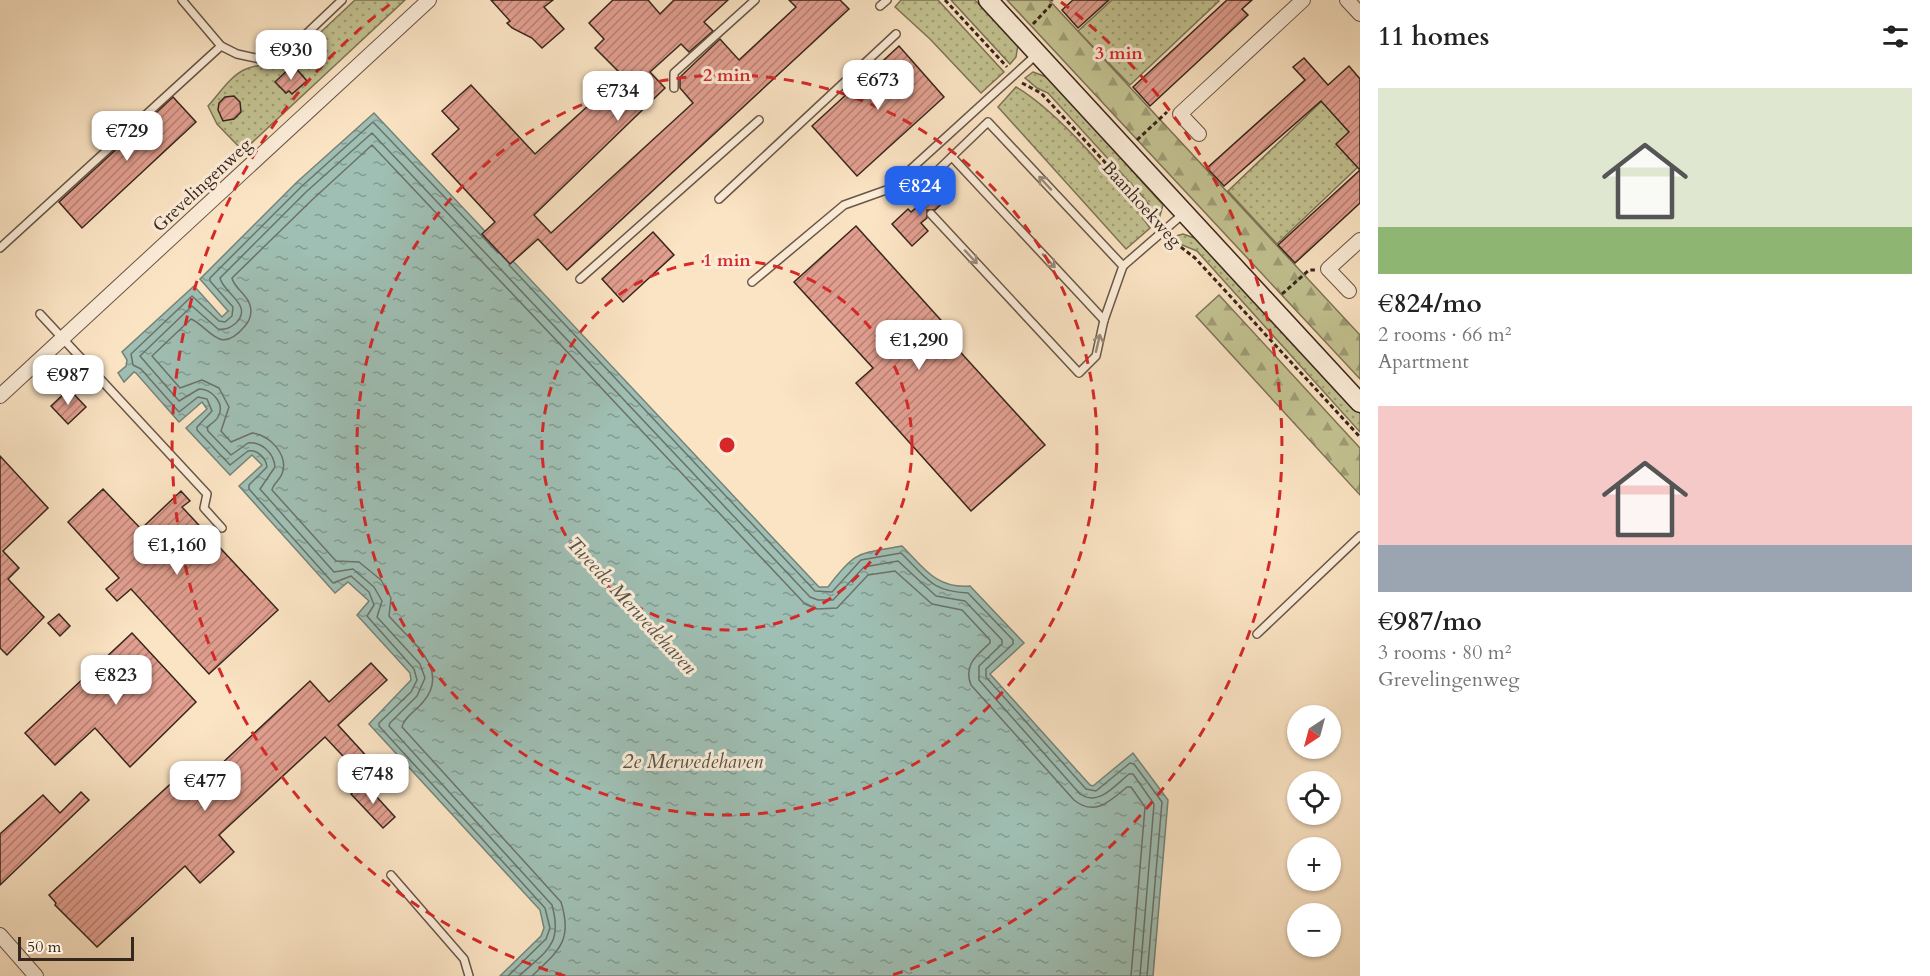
<!DOCTYPE html>
<meta charset="utf-8">
<style>
body{margin:0;font-family:Cardo,serif;background:#f6f6f6;color:#222;height:100vh;display:flex;flex-direction:column;font-size:22px;white-space:nowrap}
*{box-sizing:border-box;margin:0}
p{font-size:20px;color:#767676}
.icon{flex:none;width:33px;height:33px;fill:none;stroke:currentColor;stroke-width:2;stroke-linecap:round;stroke-linejoin:round}
.map{position:relative;flex:1;overflow:hidden}
.panel{display:flex;flex-direction:column;background:#fff;width:570px}
.panel>*{flex:none}
.needle{width:39px;rotate:216deg}
.tools{position:absolute;left:1287px;top:705px;display:grid;gap:12px}
.tools a{display:grid;place-items:center;width:54px;height:54px;border-radius:50%;background:#fff;box-shadow:0 2px 4px #0004;font-size:30px}
.scale{position:absolute;left:18px;bottom:15px;width:116px;box-sizing:border-box;padding-left:6px;border:3px solid #37261d;border-top:0;font-size:16px;line-height:21px;white-space:nowrap;color:#37261d;-webkit-text-stroke:4px #fcedd9;paint-order:stroke}
.price{position:absolute;translate:-50% -51px;padding:0 14px;border-radius:12px;background:#fff;color:#222;font-size:20px;line-height:39px;filter:drop-shadow(0 2px 3px #0008)}
.price::after{content:'';position:absolute;left:50%;top:36px;width:18px;height:14px;margin-left:-9px;background:inherit;clip-path:polygon(0 0,100% 0,50% 100%)}
.price.selected{background:#2563eb;color:#fff}
ul{padding:0;list-style:none}
li{display:grid;align-content:center;gap:12px;height:318px;padding:0 18px}
li span{display:grid;place-items:center;height:186px;border-radius:0px;color:#555}
li>.icon{margin-inline-start:auto}
span .icon{width:108px;height:108px;fill:#fffc;stroke-width:1}
li b{font-size:26px}
h2{display:flex;justify-content:space-between;align-items:center;height:72px;padding:0 18px;font-size:26px}
main{display:flex;flex:1;min-height:0}
.map>svg:first-child{display:block}
</style>
<main>
<div class="map">
<svg width="1360" height="976" viewBox="0 0 1360 976">
<defs>
<pattern id="grass-dots" width="8" height="8" patternUnits="userSpaceOnUse" patternTransform="scale(1.5)"><rect width="8" height="8" fill="#c3c291"/><path d="M2 2h.1M6 6h.1" fill="none" stroke="#9f9d76" stroke-width="1.8" stroke-linecap="round"/></pattern>
<pattern id="forest-firs" width="22" height="20" patternUnits="userSpaceOnUse" patternTransform="scale(1.5)"><rect width="22" height="20" fill="#c3c291"/><path d="M5 1l3.5 6h-7zM16 11l3.5 6h-7z" fill="#9f9d76"/></pattern>
<pattern id="water-ripples" width="26" height="14" patternUnits="userSpaceOnUse" patternTransform="scale(1.5)"><rect width="26" height="14" fill="#9fbfb4"/><path d="M2 4q2-2 4 0t4 0M15 11q2-2 4 0t4 0" fill="none" stroke="#829b92"/></pattern>
<pattern id="building-hatch" width="6" height="6" patternUnits="userSpaceOnUse" patternTransform="scale(1.5)"><rect width="6" height="6" fill="#e29f90"/><path d="M-1 1l2-2M0 6l6-6M5 7l2-2" fill="none" stroke="#b88175"/></pattern>
</defs>
<rect width="100%" height="100%" fill="#fbe4c4"/>
<filter id="stains"><feTurbulence type="fractalNoise" baseFrequency=".00333" numOctaves="4"/><feColorMatrix values="0 0 0 0 .2 0 0 0 0 .09 0 0 0 0 .02 0 0 0 .5 -.17"/></filter>
<radialGradient id="worn" r=".72"><stop offset=".6" stop-color="#630" stop-opacity="0"/><stop offset="1" stop-color="#630" stop-opacity=".3"/></radialGradient>
<g fill="url(#grass-dots)" stroke="#7d7457" stroke-width="1.5">
<path d="M 355,0 L 405,0 L 243,151 L 217,124 L 208,106 C 219,94 231,75 246,69 C 261,62 277,67 293,58 Z"/>
<path d="M 901,0 L 938,0 L 1004,72 L 981,93 L 930,39 L 895,7 Z"/>
<path d="M 951,0 L 975,0 L 1018,45 L 1016,57 L 1010,64 Z"/>
<path d="M 1112,0 L 1218,0 L 1219,1 L 1130,85 L 1078,31 Z"/>
<path d="M 1033,72 L 1049,78 L 1163,205 L 1159,219 L 1144,198 L 1048,93 L 1037,88 L 1025,78 Z"/>
<path d="M 1016,87 C 1060,113 1121,185 1150,228 L 1126,249 L 998,107 Z"/>
<path d="M 1322,101 L 1360,143 L 1360,165 L 1277,244 L 1228,191 Z"/>
<path d="M 1183,234 L 1197,239 L 1360,413 L 1360,432 L 1197,251 L 1182,245 L 1176,236 Z"/>
</g>
<g fill="url(#forest-firs)" stroke="#7d7457" stroke-width="1.5">
<path d="M 1007,0 L 1049,0 L 1360,335 L 1360,379 Z"/>
<path d="M 1219,295 L 1360,448 L 1360,495 L 1196,316 Z"/>
</g>
<path fill="url(#water-ripples)" stroke="#758278" stroke-width="1.5" d="M 374,113 L 819,587 L 828,587 C 856,550 858,554 902,546 C 924,568 936,589 970,586 L 1024,643 L 990,674 L 1090,785 L 1093,786 L 1133,753 L 1168,800 L 1153,976 L 500,976 L 541,936 L 544,928 L 540,910 L 369,724 L 411,680 L 410,673 L 357,615 L 369,601 L 348,582 L 335,593 L 239,486 L 262,465 L 252,455 L 230,475 L 186,428 L 207,409 L 202,402 L 179,422 L 136,373 L 134,372 L 124,382 L 118,373 L 126,366 L 127,360 L 122,352 L 194,286 L 222,317 L 228,311 L 200,279 L 297,182 Z"/>
<g fill="none" stroke-linecap="round" stroke-linejoin="round">
<g stroke="#6b7268" stroke-width="1.5">
<path d="M 498,253 L 373,122 L 301,187 L 210,278 L 210,281 L 233,307 L 232,316 L 225,322 L 219,321 L 192,296 L 131,354 L 133,365 L 141,369 L 179,412 L 198,397 L 207,399 L 212,411 L 197,427 L 197,430 L 230,465 L 248,451 C 257,449 266,458 267,467 L 249,485 L 249,489 L 333,583 L 351,576 L 369,592 L 374,605 L 367,616 L 414,669 L 417,680 L 411,692 L 379,723 L 379,726 L 545,908 L 550,928 L 546,939 L 508,976"/>
<path d="M 509,265 L 815,591 L 832,592 L 861,560 L 901,553 C 927,578 930,591 968,593 L 1013,640 L 1013,644 L 986,669 L 986,677 L 1086,789 L 1096,791 L 1130,763 L 1134,764 L 1162,802 L 1147,976"/>
<path d="M 519,976 C 546,951 563,945 552,905 L 389,726 L 390,723 L 417,696 L 425,678 L 420,664 L 377,617 L 382,601 L 374,587 L 353,569 L 334,572 L 260,489 L 275,467 C 274,453 261,441 248,443 L 231,455 L 208,431 L 207,427 C 211,424 216,421 218,417 C 226,403 211,389 199,389 L 179,401 L 140,356 L 192,306 L 218,329 C 226,330 230,328 236,323 C 254,305 223,293 220,278 L 306,192 L 372,133 L 810,597 L 818,600 L 833,600 L 864,567 L 898,561 L 936,596 L 965,601 L 1002,640 L 1002,644 L 979,666 L 979,680 L 1080,794 C 1099,807 1115,785 1129,774 L 1133,774 L 1154,804 L 1140,976"/>
<path d="M 532,976 C 559,950 573,941 561,902 L 402,727 C 404,717 417,710 423,702 C 452,669 409,640 389,616 L 391,598 L 381,580 L 359,562 L 336,561 L 272,490 C 273,484 279,481 282,474 C 289,455 270,435 252,433 L 231,442 L 221,431 L 229,407 L 219,388 L 202,380 L 180,388 L 152,356 L 191,319 C 210,327 219,357 245,326 C 250,320 252,312 250,305 C 247,294 234,288 232,278 L 313,199 L 372,145 L 805,604 L 817,609 L 837,608 L 868,575 L 895,571 L 932,604 L 962,610 L 990,640 L 990,643 C 977,655 963,665 971,685 L 1074,800 C 1095,817 1110,801 1127,787 L 1131,787 L 1145,807 L 1131,976"/>
</g>
</g>
<g fill="url(#building-hatch)" stroke="#37261d" stroke-width="1.5">
<path d="M 491,0 L 553,0 L 544,7 L 564,29 L 542,48 L 532,38 L 512,28 L 507,23 L 510,21 Z"/>
<path d="M 613,0 L 648,0 L 660,14 L 674,0 L 728,0 L 704,22 L 713,31 L 689,52 L 681,44 L 650,72 L 665,88 L 534,215 L 551,233 L 693,103 L 680,88 L 680,77 L 720,39 L 739,60 L 796,7 L 789,0 L 840,0 L 849,9 L 567,270 L 538,239 L 510,264 L 482,234 L 495,222 L 432,154 L 459,129 L 442,111 L 471,85 L 535,154 L 622,75 L 595,48 L 604,39 L 589,23 Z"/>
<path d="M 1073,0 L 1109,0 L 1078,28 L 1062,10 Z"/>
<path d="M 1227,0 L 1252,0 L 1242,9 L 1248,15 L 1150,106 L 1133,87 Z"/>
<path d="M 899,46 L 944,97 L 857,176 L 812,126 Z"/>
<path d="M 1304,58 L 1328,85 L 1349,66 L 1360,79 L 1360,203 L 1295,263 L 1278,245 L 1360,170 L 1336,144 L 1349,132 L 1321,101 L 1224,186 L 1207,168 L 1305,80 L 1293,67 Z"/>
<path d="M 293,65 L 307,81 L 292,94 L 289,91 L 286,93 L 275,82 Z"/>
<path d="M 234,96 L 240,102 L 241,112 L 234,119 L 223,121 L 218,110 L 219,103 L 225,97 Z"/>
<path d="M 173,97 L 196,122 L 82,228 L 59,202 Z"/>
<path d="M 942,185 L 951,195 L 935,210 L 927,210 L 927,218 L 921,223 L 928,231 L 912,246 L 892,224 L 908,209 L 911,212 L 917,207 L 925,207 L 925,199 Z"/>
<path d="M 856,226 L 948,328 L 943,333 L 1045,445 L 971,511 L 856,383 L 873,368 L 794,282 Z"/>
<path d="M 653,232 L 674,255 L 623,302 L 602,279 Z"/>
<path d="M 69,389 L 86,407 L 68,424 L 51,406 Z"/>
<path d="M 0,456 L 48,508 L 3,551 L 19,568 L 8,579 L 44,617 L 7,655 L 0,648 Z"/>
<path d="M 103,489 L 141,529 L 181,491 L 190,501 L 182,507 L 278,610 L 209,674 L 131,589 L 117,601 L 106,589 L 119,578 L 68,522 Z"/>
<path d="M 59,614 L 70,626 L 60,636 L 48,623 Z"/>
<path d="M 132,633 L 196,702 L 130,767 L 95,728 L 55,765 L 25,733 Z"/>
<path d="M 371,663 L 387,680 L 338,725 L 370,760 L 357,771 L 325,737 L 219,835 L 234,852 L 200,883 L 185,866 L 97,947 L 55,905 L 56,903 L 49,895 L 177,778 L 200,802 L 226,778 L 217,768 L 310,681 L 329,702 Z"/>
<path d="M 364,783 L 395,817 L 383,828 L 351,794 Z"/>
<path d="M 81,792 L 89,800 L 0,885 L 0,834 L 43,795 L 60,813 Z"/>
</g>
<g fill="none" stroke-linecap="round" stroke-linejoin="round">
<defs>
<g id="lane">
<path d="M 182,0 L 221,46 L 237,54 L 260,59 L 283,56 L 342,0"/>
<path d="M 880,6 L 887,0"/>
<path d="M 674,88 L 674,73 L 755,0"/>
<path d="M 952,157 L 1104,320"/>
<path d="M 719,199 L 896,34"/>
<path d="M 921,203 L 912,195 L 988,122 L 1123,266 L 1104,320 L 1096,356 L 1079,373 L 931,214"/>
<path d="M 0,248 L 221,46"/>
<path d="M 1123,266 L 1183,214"/>
<path d="M 580,279 L 759,120"/>
<path d="M 752,282 L 844,205 L 889,189 L 1036,55"/>
<path d="M 40,314 L 207,494 L 204,508 L 222,528"/>
<path d="M 1257,634 L 1360,536"/>
<path d="M 391,875 L 464,959 L 469,976"/>
</g>
<g id="street">
<path d="M 1347,0 L 1360,14"/>
<path d="M 1199,134 L 1180,114 L 1303,0"/>
<path d="M 1349,291 L 1328,269 L 1360,240"/>
<path d="M 0,396 L 429,0"/>
<path d="M 0,935 L 36,976"/>
</g>
<path id="secondary" d="M 988,0 L 1360,403"/>
</defs>
<use href="#lane" stroke="#685647" stroke-width="10"/>
<use href="#street" stroke="#685647" stroke-width="16"/>
<use href="#secondary" stroke="#37261d" stroke-width="21"/>
<g stroke="#37261d" stroke-width="3" stroke-dasharray="4.5 3" stroke-linecap="butt">
<path d="M 945,0 L 1007,67"/>
<path d="M 1033,24 L 1050,6 L 1052,0"/>
<path d="M 1022,83 L 1041,93 L 1138,198 L 1157,225"/>
<path d="M 1137,140 L 1167,112"/>
<path d="M 1169,238 L 1195,258 L 1360,437"/>
<path d="M 1282,294 L 1309,270 L 1315,270"/>
</g>
<use href="#lane" stroke="#fcedd9" stroke-width="7"/>
<use href="#street" stroke="#fcedd9" stroke-width="14"/>
<use href="#secondary" stroke="#fcedd9" stroke-width="18"/>
</g>
<defs><path id="oneway-shaft" d="M-6 0H5M1.5-3L5.5 0L1.5 3" fill="none" stroke-width="1.6" stroke-linecap="round" stroke-linejoin="round" transform="scale(1.5)"/></defs>
<g stroke="#9a8a7b">
<use href="#oneway-shaft" transform="translate(1045 183) rotate(-133)"/>
<use href="#oneway-shaft" transform="translate(971 257) rotate(47)"/>
<use href="#oneway-shaft" transform="translate(1049 261) rotate(47)"/>
<use href="#oneway-shaft" transform="translate(1098 343) rotate(-77)"/>
</g>
<g fill="none" stroke="#d62828" stroke-width="3" stroke-dasharray="10 8">
<circle cx="727" cy="445" r="185"/>
<circle cx="727" cy="445" r="370"/>
<path d="M565 976A555 555 0 0 1 393 2M1061 2A555 555 0 0 1 889 976"/>
</g>
<g text-anchor="middle" stroke-width="6" stroke-linejoin="round" paint-order="stroke">
<g font-size="18" fill="#37261d" stroke="#fcedd9">
<text transform="translate(202 185) rotate(-43)" y="6">Grevelingenweg</text>
<text transform="translate(1142 204) rotate(48)" y="6">Baanhoekweg</text>
</g>
<g font-size="20" font-style="italic" fill="#56544a" stroke="#fcedd9">
<text transform="translate(632 605) rotate(47)" y="7">Tweede Merwedehaven</text>
<text x="693" y="768">2e Merwedehaven</text>
</g>
</g>
<circle cx="727" cy="445" r="9" fill="#d62828" stroke="#fcedd9" stroke-width="3"/>
<g font-size="18" text-anchor="middle" font-weight="bold" fill="#d62828" stroke="#fcedd9" stroke-width="6" stroke-linejoin="round" paint-order="stroke">
<text x="1119" y="59">3 min</text>
<text x="727" y="81">2 min</text>
<text x="727" y="266">1 min</text>
</g>
<rect width="100%" height="100%" filter="url(#stains)"/>
<rect width="100%" height="100%" fill="url(#worn)"/>
</svg>
<div class="tools">
<a><svg class="needle" viewBox="-14 -14 28 28"><path d="M0-13l5 13h-10z" fill="#e53935"/><path d="M0 13l5-13h-10z" fill="#767676"/></svg></a>
<a><svg class="icon" aria-label="locate" viewBox="0 0 24 24"><circle cx="12" cy="12" r="6"/><path d="M12 2v4M12 18v4M2 12h4M18 12h4"/></svg></a>
<a>+</a>
<a>−</a>
</div>
<div class="scale">50 m</div>
<b class="price" style="left:291px;top:81px">€930</b>
<b class="price" style="left:878px;top:111px">€673</b>
<b class="price" style="left:618px;top:122px">€734</b>
<b class="price" style="left:127px;top:162px">€729</b>
<b class="price selected" style="left:920px;top:217px">€824</b>
<b class="price" style="left:919px;top:371px">€1,290</b>
<b class="price" style="left:68px;top:406px">€987</b>
<b class="price" style="left:177px;top:576px">€1,160</b>
<b class="price" style="left:116px;top:706px">€823</b>
<b class="price" style="left:373px;top:805px">€748</b>
<b class="price" style="left:205px;top:812px">€477</b>
</div>
<section class="panel">
<h2>11 homes<svg class="icon" aria-label="filters" viewBox="0 0 24 24"><path d="M4 7h16M4 17h16"/><circle cx="9" cy="7" r="2"/><circle cx="15" cy="17" r="2"/></svg></h2>
<ul>
<li><span style="background:linear-gradient(#dfe7d0 75%,#8fb573 0)"><svg class="icon" aria-label="home" viewBox="0 0 24 24"><path d="M3 11l9-7 9 7M6 9v11h12V9"/></svg></span><div><b>€824/mo</b><p>2 rooms · 66 m²</p><p>Apartment</p></div></li>
<li><span style="background:linear-gradient(#f6c9c9 75%,#9aa5b1 0)"><svg class="icon" aria-label="home" viewBox="0 0 24 24"><path d="M3 11l9-7 9 7M6 9v11h12V9"/></svg></span><div><b>€987/mo</b><p>3 rooms · 80 m²</p><p>Grevelingenweg</p></div></li>
</ul>
</section>
</main>
